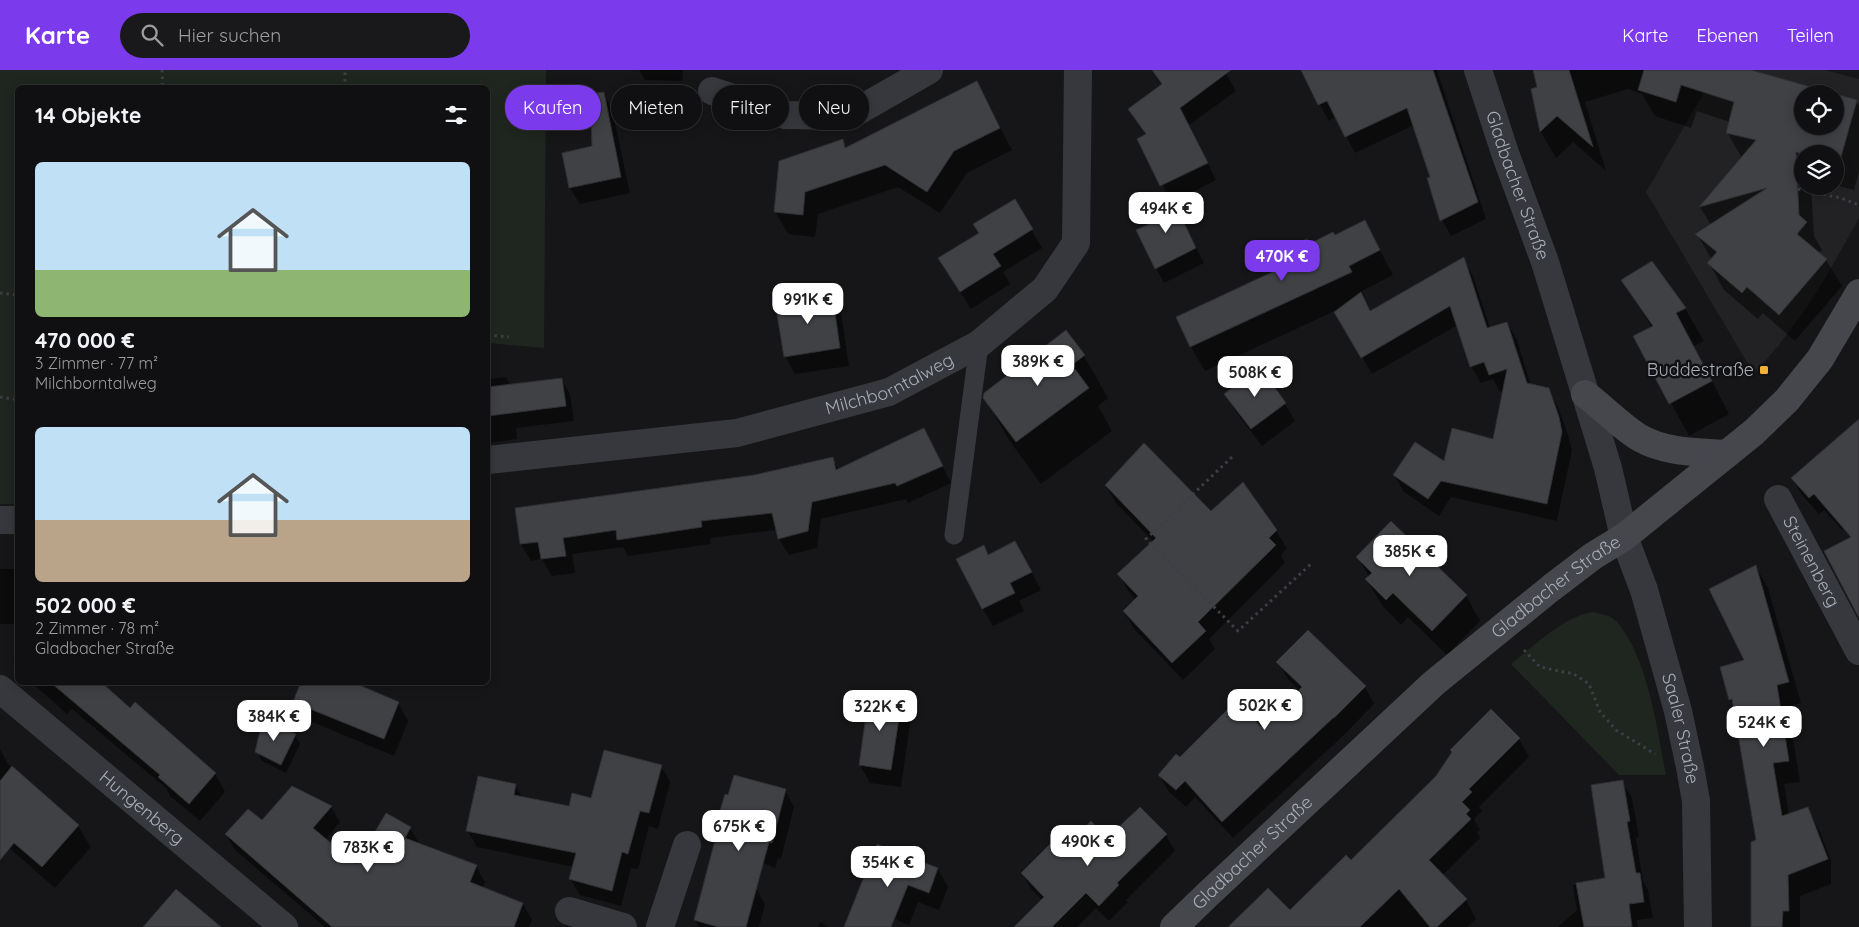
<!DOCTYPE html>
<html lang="de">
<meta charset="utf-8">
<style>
body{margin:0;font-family:Quicksand,sans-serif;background:#19191b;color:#f1f3f6;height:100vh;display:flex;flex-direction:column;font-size:19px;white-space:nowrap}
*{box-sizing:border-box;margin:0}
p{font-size:16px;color:#9c9d9f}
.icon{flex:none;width:28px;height:28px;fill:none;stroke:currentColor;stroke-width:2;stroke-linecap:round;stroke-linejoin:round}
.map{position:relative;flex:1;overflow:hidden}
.details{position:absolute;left:15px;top:15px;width:475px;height:600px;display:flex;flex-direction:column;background:#101012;border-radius:8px;box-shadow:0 2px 12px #0003,0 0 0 1px #303032}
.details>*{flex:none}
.hud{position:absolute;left:505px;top:15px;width:475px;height:45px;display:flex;gap:10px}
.fabs{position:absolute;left:1794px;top:15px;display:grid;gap:10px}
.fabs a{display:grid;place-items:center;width:50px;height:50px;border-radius:50%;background:#101012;box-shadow:0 2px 12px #0003,0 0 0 1px #303032;font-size:25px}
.price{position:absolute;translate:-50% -42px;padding:0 11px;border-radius:10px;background:#fff;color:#222;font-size:16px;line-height:32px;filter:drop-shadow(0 1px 2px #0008)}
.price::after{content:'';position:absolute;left:50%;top:30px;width:15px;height:11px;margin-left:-8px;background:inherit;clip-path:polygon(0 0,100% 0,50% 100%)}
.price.selected{background:#7c3aed;color:#fff}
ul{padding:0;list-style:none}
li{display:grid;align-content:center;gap:10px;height:265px;padding:0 20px}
li span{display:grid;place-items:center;height:155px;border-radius:8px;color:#555}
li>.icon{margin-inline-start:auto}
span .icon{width:90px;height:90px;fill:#fffc;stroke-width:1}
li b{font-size:21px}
h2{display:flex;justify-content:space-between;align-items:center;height:60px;padding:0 20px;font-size:21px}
.pill{padding:0 18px;border-radius:22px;background:#101012;box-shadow:0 2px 12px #0003,0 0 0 1px #303032;font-size:18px;line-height:45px}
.pill.selected{background:#7c3aed;color:#fff}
header{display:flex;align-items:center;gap:30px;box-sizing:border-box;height:70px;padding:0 25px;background:#7c3aed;color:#fff}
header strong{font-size:24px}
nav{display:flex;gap:28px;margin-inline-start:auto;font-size:18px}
.search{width:350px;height:45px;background:#19191b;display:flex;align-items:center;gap:12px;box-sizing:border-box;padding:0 18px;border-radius:28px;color:#9c9d9f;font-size:19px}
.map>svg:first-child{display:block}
</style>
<header>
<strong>Karte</strong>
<div class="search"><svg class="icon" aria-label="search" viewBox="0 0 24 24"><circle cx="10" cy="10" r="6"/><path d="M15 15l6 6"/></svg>Hier suchen</div>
<nav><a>Karte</a><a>Ebenen</a><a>Teilen</a></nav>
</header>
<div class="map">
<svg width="1859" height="857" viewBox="0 0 1859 857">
<rect width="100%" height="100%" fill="#161618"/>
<path fill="#222225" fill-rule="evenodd" d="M 1717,0 L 1825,0 L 1859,9 L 1859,148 L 1826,207 L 1807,237 L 1779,275 L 1754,304 L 1646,122 ZM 1802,24 L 1835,24 L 1835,56 L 1802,56 ZM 1802,84 L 1835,84 L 1835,116 L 1802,116 Z"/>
<g fill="#1e261f">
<path d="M 0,0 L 546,0 L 544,278 L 488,273 L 488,18 L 18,18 L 18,434 L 0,434 Z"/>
<path d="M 1593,542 C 1602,544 1611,545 1617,552 C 1648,588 1657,659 1666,705 L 1619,705 L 1511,594 C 1534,576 1564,546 1593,542 Z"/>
</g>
<g fill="#0007">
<path d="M 639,0 L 683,0 L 682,11 L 645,10 Z"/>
<path d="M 1152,0 L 1224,0 L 1236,21 L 1189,55 L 1216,110 L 1173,132 L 1204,193 L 1164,213 L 1156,198 L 1157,151 L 1169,127 L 1138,69 L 1146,65 L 1130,40 L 1162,16 Z"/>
<path d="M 1312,0 L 1437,0 L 1486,149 L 1451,166 L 1442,150 L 1428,109 L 1431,108 L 1414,55 L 1355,83 L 1336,47 L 1329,51 L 1320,35 L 1305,4 Z"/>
<path d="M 1532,0 L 1746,0 L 1802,24 L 1802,56 L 1835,56 L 1835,25 L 1856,31 L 1859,36 L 1859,102 L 1854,120 L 1835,115 L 1835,84 L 1802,84 L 1802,116 L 1811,116 L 1814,166 L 1822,180 L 1819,183 L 1826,190 L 1842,216 L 1795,271 L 1763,243 L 1758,249 L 1724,220 L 1709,193 L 1712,190 L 1697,164 L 1711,155 L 1700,137 L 1742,88 L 1727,62 L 1730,52 L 1697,41 L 1691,58 L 1655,46 L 1642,24 L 1628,19 L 1585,32 L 1606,101 L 1573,72 L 1556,88 L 1541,62 L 1533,19 L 1538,18 Z"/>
<path d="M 976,13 L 1012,80 L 967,103 L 940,143 L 898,117 L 818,144 L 815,167 L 788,164 L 775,141 L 842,71 L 847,79 Z"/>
<path d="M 603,23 L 612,39 L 630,123 L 580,134 L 570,118 L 563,84 L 593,77 Z"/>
<path d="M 1014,130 L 1042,178 L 1003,202 L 1010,214 L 971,239 L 950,206 L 980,164 Z"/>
<path d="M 1365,152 L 1393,205 L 1362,221 L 1365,227 L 1363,228 L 1371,242 L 1463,189 L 1473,206 L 1490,258 L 1507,253 L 1517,270 L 1531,316 L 1548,319 L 1558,337 L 1568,365 L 1572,380 L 1557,451 L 1451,427 L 1439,446 L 1404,422 L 1394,405 L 1444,393 L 1494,371 L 1504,321 L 1500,322 L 1493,309 L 1481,313 L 1471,296 L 1458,255 L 1372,304 L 1335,241 L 1205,301 L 1191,277 L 1178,248 L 1284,197 L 1309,175 L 1334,167 Z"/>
<path d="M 1623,211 L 1685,238 L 1704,271 L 1694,276 L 1729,344 L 1689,366 L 1635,267 L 1652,258 Z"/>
<path d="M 831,224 L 841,242 L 849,296 L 795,304 L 785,286 Z"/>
<path d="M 1084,286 L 1108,328 L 1098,336 L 1112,361 L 1041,414 L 1009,370 L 985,328 Z"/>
<path d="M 488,300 L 490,309 L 506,307 L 510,315 L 561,309 L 570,324 L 574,351 L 516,358 L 517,369 L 488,373 Z"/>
<path d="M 1226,324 L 1285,334 L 1295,351 L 1262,376 L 1236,342 Z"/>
<path d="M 1859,351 L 1859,445 L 1842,460 L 1824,440 L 1819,444 L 1802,425 L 1792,408 Z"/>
<path d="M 924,360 L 951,413 L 908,433 L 906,429 L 821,449 L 817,478 L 789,485 L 779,469 L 777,460 L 710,468 L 711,474 L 628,486 L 623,477 L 572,484 L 575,503 L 552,506 L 542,489 L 531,491 L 521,474 L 755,406 L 832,388 L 839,400 Z"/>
<path d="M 1106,416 L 1276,461 L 1287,478 L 1281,485 L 1285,493 L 1209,569 L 1215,579 L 1183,610 L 1134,559 L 1124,542 L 1136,530 L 1129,522 L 1119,505 L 1154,472 L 1116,433 Z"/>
<path d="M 988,486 L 1025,490 L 1041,520 L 1019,531 L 1024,541 L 993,556 L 983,539 Z"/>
<path d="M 1358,487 L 1466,525 L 1480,551 L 1447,585 L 1408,547 L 1401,555 L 1382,535 L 1367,510 L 1369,507 Z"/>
<path d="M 1756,497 L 1768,518 L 1801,633 L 1788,637 L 1800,712 L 1784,714 L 1789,745 L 1807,738 L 1819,760 L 1831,790 L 1831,814 L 1800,826 L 1800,857 L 1752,857 L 1757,771 L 1735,637 L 1730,629 L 1746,591 Z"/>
<rect x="0" y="499" width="18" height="55"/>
<path d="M 18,582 L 18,596 L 13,588 Z"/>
<path d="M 1278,592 L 1365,617 L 1374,634 L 1344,665 L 1233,768 L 1195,727 L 1186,737 L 1169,722 L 1159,705 L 1180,689 L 1261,659 L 1300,621 L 1288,609 Z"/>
<path d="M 31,612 L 99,612 L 130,639 L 215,703 L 225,722 L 200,751 L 170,726 L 166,718 L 72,639 L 67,644 Z"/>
<path d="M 302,612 L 358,612 L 361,618 L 398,633 L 408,651 L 394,686 L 305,649 L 294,632 Z"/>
<path d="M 901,631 L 911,648 L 901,717 L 870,713 L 860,695 Z"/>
<path d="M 295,665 L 300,674 L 286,703 L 262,691 L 257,682 Z"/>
<path d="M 1519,669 L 1529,687 L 1479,737 L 1482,741 L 1474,749 L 1480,760 L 1477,762 L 1480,768 L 1442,806 L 1466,830 L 1476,849 L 1467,857 L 1230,857 L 1290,842 L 1351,792 Z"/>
<path d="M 0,679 L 8,694 L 78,756 L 91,777 L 55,818 L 0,770 Z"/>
<path d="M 661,696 L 670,712 L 658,759 L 649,756 L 638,799 L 631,798 L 621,836 L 580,825 L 570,809 L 574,797 L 477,777 L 468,761 L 515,715 L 523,728 L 570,737 L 592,730 Z"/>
<path d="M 1622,712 L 1632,728 L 1639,767 L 1636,768 L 1643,811 L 1648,820 L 1653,848 L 1637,850 L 1638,857 L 1558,857 L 1577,840 L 1573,815 L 1606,809 Z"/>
<path d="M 785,720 L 794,737 L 781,789 L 778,788 L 775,798 L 748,787 L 756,818 L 765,834 L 759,857 L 699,857 L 695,850 L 719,763 L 716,758 Z"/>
<path d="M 331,737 L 340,752 L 325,770 L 356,796 L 410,758 L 419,773 L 476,796 L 485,812 L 482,819 L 523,834 L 532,850 L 529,857 L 325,857 L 236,781 L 226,765 L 262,752 Z"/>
<path d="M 1166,765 L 1175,781 L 1126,830 L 1128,832 L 1109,851 L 1096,838 L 1077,857 L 1016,857 L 1042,830 L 1032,820 L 1022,804 L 1064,781 L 1107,770 Z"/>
<path d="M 878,776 L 938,799 L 948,817 L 939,840 L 918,832 L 909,855 L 870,839 Z"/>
<path d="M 820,852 L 829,857 L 818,857 Z"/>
</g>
<g fill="#404145" stroke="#303034" fill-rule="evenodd">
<path d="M 1152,0 L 1231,0 L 1180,38 L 1208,93 L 1160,116 L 1137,69 L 1146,64 L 1128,39 L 1162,14 Z"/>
<path d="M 1301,0 L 1433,0 L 1478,132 L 1440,151 L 1427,108 L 1430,107 L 1407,38 L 1345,67 L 1327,31 L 1318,35 Z"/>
<path d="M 1533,0 L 1569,0 L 1593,77 L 1557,46 L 1540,62 L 1531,19 L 1537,17 Z"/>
<path d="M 1644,0 L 1751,0 L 1857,30 L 1839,94 L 1835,93 L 1835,84 L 1802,84 L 1796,82 L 1799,145 L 1807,152 L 1797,164 L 1827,189 L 1779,245 L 1747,217 L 1742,223 L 1707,193 L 1717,182 L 1695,164 L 1767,118 L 1699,137 L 1756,70 L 1726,63 L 1734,32 L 1681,15 L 1676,32 L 1638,20 ZM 1802,24 L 1835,24 L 1835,56 L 1802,56 Z"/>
<path d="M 977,11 L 1000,58 L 954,81 L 927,122 L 885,95 L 805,122 L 803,145 L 774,142 L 779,91 L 843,69 L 845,78 Z"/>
<path d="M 604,22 L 621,107 L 569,118 L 562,83 L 592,76 L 590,24 Z"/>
<path d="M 1171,125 L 1196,178 L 1155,199 L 1136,160 L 1156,151 L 1149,136 Z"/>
<path d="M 1015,129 L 1033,159 L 993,184 L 1001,196 L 960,222 L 938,188 L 979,163 L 973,154 Z"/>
<path d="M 1365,150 L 1380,180 L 1349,196 L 1352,202 L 1190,277 L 1176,247 L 1283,197 L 1276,183 L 1307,169 L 1309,174 L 1333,162 L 1335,165 Z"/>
<path d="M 1464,187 L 1487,258 L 1507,252 L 1527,313 L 1549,318 L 1559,347 L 1562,362 L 1547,434 L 1441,411 L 1428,429 L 1393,405 L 1415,372 L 1444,391 L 1452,358 L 1493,369 L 1507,299 L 1489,305 L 1484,292 L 1470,297 L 1450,236 L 1361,288 L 1334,242 L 1361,222 L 1370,241 Z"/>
<path d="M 1652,191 L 1686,238 L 1676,243 L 1712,311 L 1669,334 L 1633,266 L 1653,256 L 1621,210 Z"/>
<path d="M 832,222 L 840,278 L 784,287 L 775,232 Z"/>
<path d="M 1066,260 L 1085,285 L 1072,295 L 1089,318 L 1016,372 L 983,328 L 984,323 Z"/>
<path d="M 1260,297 L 1286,333 L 1251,359 L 1224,324 Z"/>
<path d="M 562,308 L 566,336 L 488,346 L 488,317 Z"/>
<path d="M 1859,349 L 1859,548 L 1824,481 L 1851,467 L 1814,424 L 1809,428 L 1791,408 Z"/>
<path d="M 924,358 L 943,396 L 897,416 L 895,413 L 812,432 L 808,461 L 778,469 L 772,443 L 701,451 L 702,457 L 617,470 L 616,460 L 563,468 L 566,486 L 541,489 L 538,472 L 520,474 L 515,438 L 754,405 L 833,387 L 836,400 Z"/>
<path d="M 1144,373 L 1211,441 L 1243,412 L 1277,460 L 1269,468 L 1276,475 L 1198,552 L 1206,561 L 1172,593 L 1123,541 L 1138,526 L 1117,504 L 1156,468 L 1105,415 Z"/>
<path d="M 1391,451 L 1467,525 L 1432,561 L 1393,523 L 1386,530 L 1365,509 L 1372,503 L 1356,487 Z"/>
<path d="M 1015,471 L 1032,502 L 1010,513 L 1015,523 L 982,539 L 956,489 L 984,475 L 988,485 Z"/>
<path d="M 1756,495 L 1789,612 L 1777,615 L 1789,691 L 1773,693 L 1782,746 L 1808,737 L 1828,789 L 1788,805 L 1789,841 L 1783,841 L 1782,857 L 1751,857 L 1751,772 L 1756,770 L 1732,629 L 1729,630 L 1720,597 L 1744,590 L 1709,519 Z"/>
<path d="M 1308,560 L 1366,616 L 1334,648 L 1333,648 L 1222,752 L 1185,711 L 1176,720 L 1158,705 L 1176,684 L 1180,687 L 1237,630 L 1261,657 L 1302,617 L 1276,592 Z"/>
<path d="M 50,612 L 101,612 L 130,638 L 135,632 L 216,703 L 189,734 L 158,707 L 160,705 Z"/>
<path d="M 301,612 L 352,612 L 399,632 L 384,669 L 293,632 Z"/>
<path d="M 869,624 L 902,629 L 891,700 L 859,695 Z"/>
<path d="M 1491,639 L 1520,668 L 1469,719 L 1472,722 L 1462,732 L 1470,740 L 1466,744 L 1471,749 L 1429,790 L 1467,829 L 1437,857 L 1430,857 L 1399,819 L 1360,857 L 1228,857 L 1268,818 L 1290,840 L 1346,785 L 1351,790 L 1436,706 L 1452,682 L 1450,680 Z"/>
<path d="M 263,648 L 296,664 L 281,695 L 255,682 Z"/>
<path d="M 604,680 L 662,695 L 649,743 L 640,741 L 628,784 L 622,782 L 612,821 L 569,809 L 576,783 L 466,761 L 478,706 L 516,714 L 514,725 L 569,736 L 572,723 L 591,728 Z"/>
<path d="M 12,696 L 79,755 L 42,797 L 14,773 L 0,790 L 0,711 Z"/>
<path d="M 734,705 L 786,719 L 772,773 L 769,772 L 746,857 L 718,857 L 694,850 L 718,759 L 715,758 L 725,724 L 728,725 Z"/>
<path d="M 1623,710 L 1630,751 L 1627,752 L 1636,803 L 1640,803 L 1644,832 L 1629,834 L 1632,857 L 1584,857 L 1576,813 L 1605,808 L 1591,715 Z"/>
<path d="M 292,716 L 332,736 L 313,758 L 356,794 L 386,743 L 411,757 L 405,768 L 477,795 L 470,812 L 523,833 L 514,857 L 332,857 L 225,764 L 248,739 L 262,750 Z"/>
<path d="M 1140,737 L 1167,764 L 1117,813 L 1119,815 L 1099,836 L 1086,823 L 1052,857 L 1014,857 L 1044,827 L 1021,803 L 1054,770 L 1064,779 L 1091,751 L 1107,768 Z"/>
<path d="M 877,774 L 938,798 L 929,823 L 908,815 L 891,857 L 844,857 Z"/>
<path d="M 176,819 L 221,857 L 143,857 Z"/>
</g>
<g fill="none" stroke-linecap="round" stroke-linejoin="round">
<g stroke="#3d3f44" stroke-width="3" stroke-dasharray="2.5 4" stroke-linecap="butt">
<path d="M 162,0 L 163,18"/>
<path d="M 345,18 L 345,0"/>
<path d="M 1798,119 L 1841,128 L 1859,135"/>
<path d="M 0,223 L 18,225"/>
<path d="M 488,265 L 509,267"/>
<path d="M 0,327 L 18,330"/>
<path d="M 1232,387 L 1146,469 L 1238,561 L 1312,493"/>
<path d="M 1524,580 L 1540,597 L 1574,604 L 1589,614 L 1600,642 L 1616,660 L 1655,684"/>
</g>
<path stroke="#37383d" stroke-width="19" d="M 954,465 L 979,274"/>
<g stroke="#37383d" stroke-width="28">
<path id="s1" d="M 1478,0 L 1505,83 L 1545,192 L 1608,398 L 1624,467"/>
<path d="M 712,21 L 785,45 L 849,46 L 929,0"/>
<path id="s2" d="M 488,390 L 737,363 L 889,322 L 979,274 L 1045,219 L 1076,173 L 1078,0"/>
<path id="s3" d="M 1778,429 L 1859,581"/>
<path d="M 0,450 L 18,450"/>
<path id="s4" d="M 0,619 L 284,857"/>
<path d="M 569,841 L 623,857"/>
<path d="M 660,857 L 687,775"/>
</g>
<path stroke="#37383d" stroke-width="28" id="s5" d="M 1624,467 L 1644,520 L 1678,641 L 1690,697 L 1696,731 L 1698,857"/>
<g stroke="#45474d" stroke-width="28">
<path d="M 1585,324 C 1601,336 1623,358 1640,368 C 1667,383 1697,382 1727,384"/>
<path id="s6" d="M 1174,857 L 1206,826 L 1434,613 L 1551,518 L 1593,486 L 1624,467 L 1754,362 L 1787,330 L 1820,289 L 1859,223"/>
</g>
</g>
<rect fill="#f2b134" stroke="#111113" stroke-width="2" x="1759" y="295" width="10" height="10" rx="2.5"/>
<g text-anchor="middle" stroke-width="5" stroke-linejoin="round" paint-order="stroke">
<g font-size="18" fill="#a8adb8" stroke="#111113">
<text dy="6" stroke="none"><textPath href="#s1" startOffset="122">Gladbacher Straße</textPath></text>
<text dy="6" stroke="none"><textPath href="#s2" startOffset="411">Milchborntalweg</textPath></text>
<text dy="6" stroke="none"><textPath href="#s3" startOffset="71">Steinenberg</textPath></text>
<text dy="6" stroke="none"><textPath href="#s6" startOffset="512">Gladbacher Straße</textPath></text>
<text dy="6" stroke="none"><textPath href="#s5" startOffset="200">Saaler Straße</textPath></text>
<text dy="6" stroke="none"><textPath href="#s4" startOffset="185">Hungenberg</textPath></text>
<text dy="6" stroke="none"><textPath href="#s6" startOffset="108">Gladbacher Straße</textPath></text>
</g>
<g font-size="18" fill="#a8adb8" stroke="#111113" text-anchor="end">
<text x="1754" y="306">Buddestraße</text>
</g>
</g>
</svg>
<div class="fabs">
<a><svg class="icon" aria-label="locate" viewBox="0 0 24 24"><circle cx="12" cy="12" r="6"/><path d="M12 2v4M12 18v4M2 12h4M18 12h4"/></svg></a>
<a><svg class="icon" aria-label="layers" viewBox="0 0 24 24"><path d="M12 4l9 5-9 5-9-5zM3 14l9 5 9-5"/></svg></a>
</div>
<b class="price" style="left:1166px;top:164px">494K €</b>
<b class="price selected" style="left:1282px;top:212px">470K €</b>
<b class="price" style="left:808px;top:255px">991K €</b>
<b class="price" style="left:1038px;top:317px">389K €</b>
<b class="price" style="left:1255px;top:328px">508K €</b>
<b class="price" style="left:1410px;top:507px">385K €</b>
<b class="price" style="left:1265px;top:661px">502K €</b>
<b class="price" style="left:880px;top:662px">322K €</b>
<b class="price" style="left:274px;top:672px">384K €</b>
<b class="price" style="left:1764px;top:678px">524K €</b>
<b class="price" style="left:739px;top:782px">675K €</b>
<b class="price" style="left:1088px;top:797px">490K €</b>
<b class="price" style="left:368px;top:803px">783K €</b>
<b class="price" style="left:888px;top:818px">354K €</b>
<div class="hud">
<a class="pill selected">Kaufen</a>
<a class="pill">Mieten</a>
<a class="pill">Filter</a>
<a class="pill">Neu</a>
</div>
<section class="details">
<h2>14 Objekte<svg class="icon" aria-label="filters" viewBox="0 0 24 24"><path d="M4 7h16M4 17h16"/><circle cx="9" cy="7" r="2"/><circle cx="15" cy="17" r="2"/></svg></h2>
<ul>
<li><span style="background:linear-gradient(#bfe0f5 70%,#8fb573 0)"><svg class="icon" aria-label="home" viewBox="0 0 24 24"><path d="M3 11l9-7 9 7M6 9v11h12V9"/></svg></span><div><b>470 000 €</b><p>3 Zimmer · 77 m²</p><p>Milchborntalweg</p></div></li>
<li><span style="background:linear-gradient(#bfe0f5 60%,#b9a48a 0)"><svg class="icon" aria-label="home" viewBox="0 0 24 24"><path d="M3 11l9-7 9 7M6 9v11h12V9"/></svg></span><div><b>502 000 €</b><p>2 Zimmer · 78 m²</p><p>Gladbacher Straße</p></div></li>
</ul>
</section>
</div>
